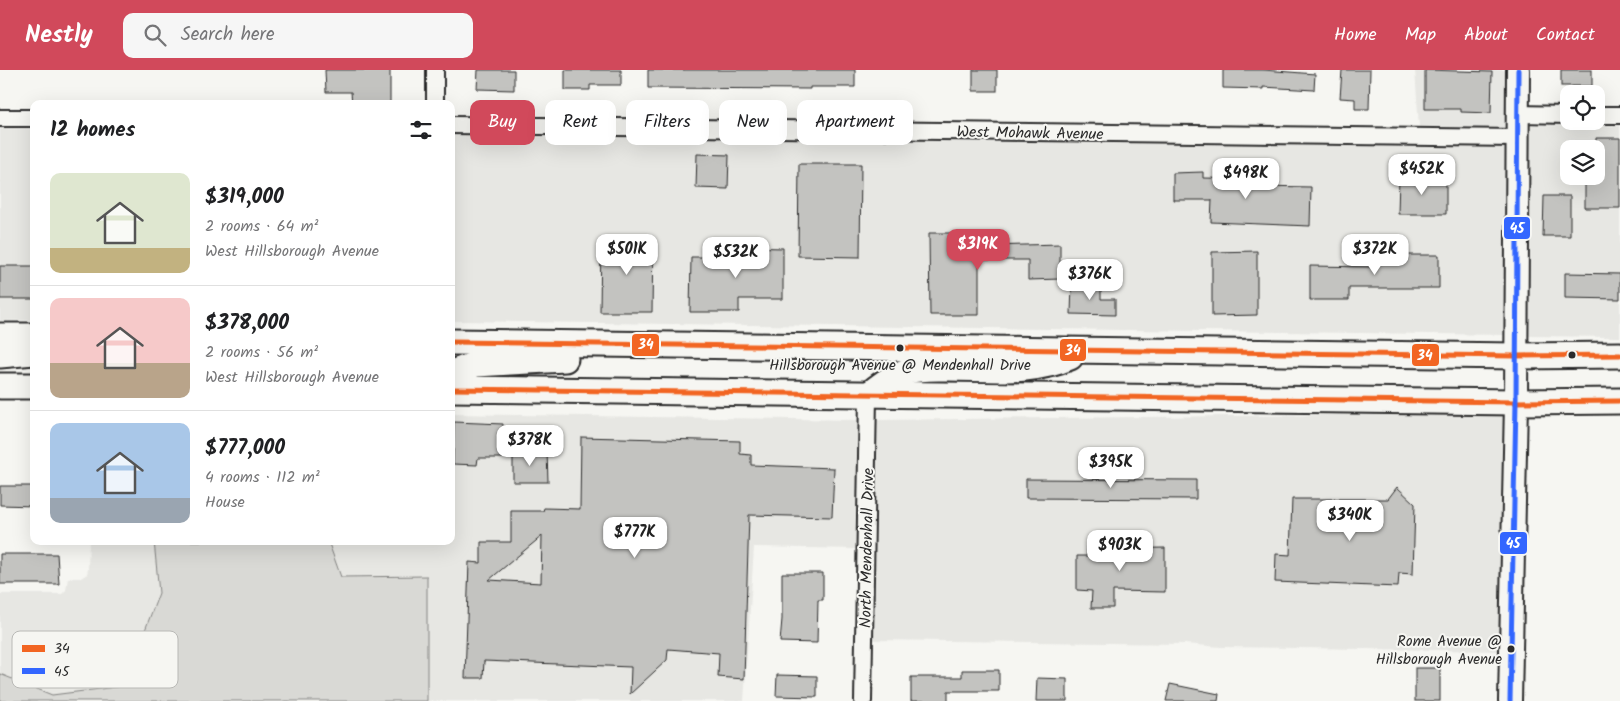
<!DOCTYPE html>
<meta charset="utf-8">
<style>
body{margin:0;font-family:Kalam,sans-serif;background:#f6f6f6;color:#202124;height:100vh;display:flex;flex-direction:column;font-size:19px;white-space:nowrap}
*{box-sizing:border-box;margin:0}
p{font-size:16px;color:#757577}
.icon{flex:none;width:28px;height:28px;fill:none;stroke:currentColor;stroke-width:2;stroke-linecap:round;stroke-linejoin:round}
.map{position:relative;flex:1;overflow:hidden}
.details{position:absolute;left:30px;top:30px;width:425px;height:445px;display:flex;flex-direction:column;background:#fff;border-radius:10px;box-shadow:0 5px 20px #0002}
.details>*{flex:none}
.hud{position:absolute;left:470px;top:30px;width:475px;height:45px;display:flex;gap:10px}
.fabs{position:absolute;left:1560px;top:15px;display:grid;gap:10px}
.fabs a{display:grid;place-items:center;width:45px;height:45px;border-radius:10px;background:#fff;box-shadow:0 5px 20px #0002;font-size:25px}
.price{position:absolute;translate:-50% -42px;padding:0 11px;border-radius:10px;background:#fff;color:#222;font-size:16px;line-height:32px;filter:drop-shadow(0 1px 2px #0008)}
.price::after{content:'';position:absolute;left:50%;top:30px;width:15px;height:11px;margin-left:-8px;background:inherit;clip-path:polygon(0 0,100% 0,50% 100%)}
.price.on{background:#d1495b;color:#fff}
ul{padding:0;list-style:none}
li{display:flex;align-items:center;gap:15px;height:125px;padding:0 20px}
li+li{border-top:1px solid #e0e0e0}
li span{display:grid;place-items:center;flex:none;width:140px;height:100px;border-radius:10px;color:#555}
li>.icon{margin-inline-start:auto}
span .icon{width:60px;height:60px;fill:#fffc;stroke-width:1}
li b{font-size:21px}
h2{display:flex;justify-content:space-between;align-items:center;height:60px;padding:0 20px;font-size:21px}
.chip{padding:0 18px;border-radius:10px;background:#fff;box-shadow:0 5px 20px #0002;font-size:18px;line-height:45px}
.chip.on{background:#d1495b;color:#fff}
header{display:flex;align-items:center;gap:30px;box-sizing:border-box;height:70px;padding:0 25px;background:#d1495b;color:#fff}
header strong{font-size:24px}
nav{display:flex;gap:28px;margin-inline-start:auto;font-size:18px}
.search{width:350px;height:45px;background:#f6f6f6;display:flex;align-items:center;gap:12px;box-sizing:border-box;padding:0 18px;border-radius:10px;color:#757577;font-size:19px}
.map>svg:first-child{display:block}
</style>
<header>
<strong>Nestly</strong>
<div class="search"><svg class="icon" aria-label="search" viewBox="0 0 24 24"><circle cx="10" cy="10" r="6"/><path d="M15 15l6 6"/></svg>Search here</div>
<nav><a>Home</a><a>Map</a><a>About</a><a>Contact</a></nav>
</header>
<div class="map">
<svg width="1620" height="631" viewBox="0 0 1620 631">
<rect width="100%" height="100%" fill="#f6f6f2"/>
<filter id="ink" filterUnits="userSpaceOnUse"><feTurbulence type="fractalNoise" baseFrequency=".02" numOctaves="2"/><feDisplacementMap in="SourceGraphic" scale="10" xChannelSelector="R" yChannelSelector="G"/><feConvolveMatrix kernelMatrix="1 2 1 2 8 2 1 2 1" color-interpolation-filters="sRGB"/></filter>
<g filter="url(#ink)">
<g fill="#e7e7e3" fill-rule="evenodd">
<path d="M 1415,0 L 1509,0 L 1509,58 L 1419,57 Z"/>
<path d="M 1527,55 L 1620,56 L 1620,267 L 1526,266 ZM 1569,79 L 1596,79 L 1596,106 L 1569,106 Z"/>
<path d="M 0,58 L 34,59 L 34,250 L 0,251 Z"/>
<path d="M 451,65 L 1509,78 L 1507,265 L 451,251 Z"/>
<path d="M 1504,343 L 1500,581 L 1221,577 L 1185,574 L 873,570 L 877,350 Z"/>
<path d="M 451,344 L 859,350 L 856,479 L 754,477 L 744,631 L 427,631 L 427,506 L 341,507 L 328,471 L 451,471 Z"/>
<path d="M 89,471 L 154,471 L 159,523 L 124,616 L 52,625 L 0,604 L 0,524 L 62,524 L 66,520 L 68,508 L 81,508 L 87,504 L 88,499 Z"/>
</g>
<path fill="#d9d9d5" stroke="#828280" d="M 154,471 L 328,471 L 341,507 L 427,506 L 427,631 L 0,631 L 0,604 L 52,625 L 124,616 L 159,523 Z"/>
<g fill="#c3c3c0" stroke="#2b2b2b" fill-rule="evenodd">
<path d="M 325,0 L 390,0 L 390,33 L 352,34 L 351,22 L 326,22 Z"/>
<path d="M 478,0 L 514,0 L 514,20 L 477,19 Z"/>
<path d="M 565,0 L 621,0 L 621,15 L 590,15 L 590,20 L 565,20 Z"/>
<path d="M 648,0 L 855,0 L 855,17 L 810,17 L 810,19 L 648,18 Z"/>
<rect x="973" y="0" width="24" height="21"/>
<path d="M 1223,0 L 1263,0 L 1315,4 L 1314,20 L 1263,17 L 1263,19 L 1223,18 Z"/>
<path d="M 1342,0 L 1370,0 L 1369,39 L 1355,39 L 1355,29 L 1340,28 Z"/>
<path d="M 1425,0 L 1492,2 L 1491,43 L 1461,42 L 1461,39 L 1425,39 Z"/>
<rect x="1561" y="0" width="31" height="16"/>
<path d="M 1596,68 L 1620,68 L 1620,138 L 1585,138 L 1585,106 L 1596,106 Z"/>
<path d="M 697,84 L 729,85 L 728,119 L 696,118 Z"/>
<path d="M 799,94 L 861,94 L 860,187 L 798,186 Z"/>
<path d="M 1203,102 L 1203,108 L 1259,109 L 1258,116 L 1311,117 L 1310,156 L 1211,152 L 1212,130 L 1173,130 L 1173,103 Z"/>
<path d="M 1399,108 L 1446,108 L 1446,144 L 1398,144 Z"/>
<path d="M 1544,126 L 1570,126 L 1570,166 L 1543,166 Z"/>
<path d="M 929,163 L 954,163 L 954,177 L 1060,174 L 1060,209 L 1028,210 L 1028,190 L 979,190 L 979,245 L 930,245 Z"/>
<path d="M 601,169 L 653,169 L 652,242 L 600,242 Z"/>
<path d="M 741,177 L 783,178 L 783,229 L 739,229 L 739,242 L 690,242 L 691,187 L 741,187 Z"/>
<path d="M 1257,181 L 1257,245 L 1212,246 L 1212,182 Z"/>
<path d="M 1373,185 L 1439,185 L 1439,218 L 1349,218 L 1349,230 L 1310,230 L 1310,196 L 1373,197 Z"/>
<rect x="0" y="196" width="34" height="33"/>
<path d="M 1565,203 L 1620,204 L 1620,229 L 1565,228 Z"/>
<path d="M 1072,213 L 1101,214 L 1101,229 L 1115,229 L 1115,245 L 1071,244 Z"/>
<path d="M 454,352 L 503,354 L 503,388 L 478,388 L 477,395 L 453,394 Z"/>
<path d="M 581,367 L 740,371 L 740,384 L 751,385 L 751,395 L 834,398 L 832,447 L 749,445 L 744,609 L 718,607 L 719,583 L 668,579 L 667,590 L 630,624 L 631,597 L 484,591 L 483,608 L 465,608 L 469,492 L 481,493 L 481,472 L 511,472 L 511,441 L 543,441 L 544,438 L 580,439 ZM 542,466 L 541,513 L 489,510 L 525,480 Z"/>
<path d="M 513,381 L 547,381 L 548,412 L 513,412 Z"/>
<path d="M 1026,409 L 1196,410 L 1196,429 L 1026,428 Z"/>
<path d="M 0,416 L 34,416 L 34,436 L 0,435 Z"/>
<path d="M 1397,417 L 1415,434 L 1413,504 L 1399,503 L 1398,517 L 1275,512 L 1276,484 L 1290,485 L 1292,429 L 1388,429 Z"/>
<path d="M 1109,475 L 1109,479 L 1165,478 L 1165,522 L 1113,521 L 1113,538 L 1091,538 L 1092,521 L 1077,520 L 1077,486 L 1087,486 L 1087,476 Z"/>
<path d="M 0,484 L 57,484 L 59,514 L 0,514 Z"/>
<path d="M 782,503 L 823,503 L 823,530 L 818,530 L 817,573 L 780,572 L 782,549 Z"/>
<rect x="1415" y="598" width="25" height="33"/>
<path d="M 962,600 L 999,600 L 999,621 L 948,621 L 948,631 L 911,631 L 911,607 L 962,607 Z"/>
<path d="M 777,605 L 817,606 L 817,627 L 776,626 Z"/>
<path d="M 1037,608 L 1067,609 L 1067,631 L 1036,631 Z"/>
<path d="M 1170,614 L 1219,624 L 1218,631 L 1166,631 Z"/>
</g>
<g fill="none" stroke-linecap="round" stroke-linejoin="round">
<defs>
<g id="street">
<path d="M 435,0 L 435,34"/>
<path d="M 1518,44 L 1569,45"/>
<path d="M 1596,45 L 1620,45"/>
<path d="M 0,48 L 34,48"/>
<path d="M 451,55 L 1518,68"/>
<path d="M 863,631 L 868,325"/>
</g>
<path id="secondary" d="M 1510,631 L 1516,332 L 1518,0"/>
<g id="primary">
<path d="M 0,266 L 34,266"/>
<path d="M 451,272 L 1516,286 L 1620,285"/>
<path d="M 0,285 L 34,282"/>
<path d="M 451,308 L 457,301 L 476,294 L 565,289"/>
<path d="M 0,316 L 34,316"/>
<path d="M 451,319 L 1516,332 L 1620,331"/>
<path d="M 868,325 C 881,315 892,306 907,301 C 920,297 936,298 949,298 C 989,298 1033,304 1070,287"/>
</g>
</defs>
<use href="#street" stroke="#2b2b2b" stroke-width="20"/>
<use href="#secondary" stroke="#2b2b2b" stroke-width="26"/>
<use href="#primary" stroke="#2b2b2b" stroke-width="29"/>
<use href="#street" stroke="#f6f6f2" stroke-width="16"/>
<use href="#secondary" stroke="#f6f6f2" stroke-width="22"/>
<use href="#primary" stroke="#f6f6f2" stroke-width="25"/>
<defs>
<g id="bus-1">
<path d="M 451,272 L 1516,286 L 1620,285"/>
<path d="M 451,319 L 1516,332 L 1620,331"/>
</g>
<path id="bus-2" d="M 1510,631 L 1516,332 L 1518,0"/>
</defs>
<use href="#bus-1" stroke="#f6f6f2" stroke-width="9"/>
<use href="#bus-2" stroke="#f6f6f2" stroke-width="9"/>
<use href="#bus-1" stroke="#f26522" stroke-width="5"/>
<use href="#bus-2" stroke="#36f" stroke-width="5"/>
</g>
</g>
<g fill="#2b2b2b" stroke="#f6f6f2" stroke-width="2">
<circle cx="900" cy="278" r="4.5"/>
<circle cx="1572" cy="285" r="4.5"/>
<circle cx="1511" cy="579" r="4.5"/>
</g>
<g text-anchor="middle" stroke-width="4" stroke-linejoin="round" paint-order="stroke">
<g font-size="15" fill="#2b2b2b" stroke="#f6f6f2">
<text x="900" y="300">Hillsborough Avenue @ Mendenhall Drive</text>
<text x="1502" y="576" text-anchor="end">Rome Avenue @<tspan x="1502" dy="18">Hillsborough Avenue</tspan></text>
</g>
<g font-size="16" fill="#2b2b2b" stroke="#f6f6f2">
<text transform="translate(1030 62) rotate(1)" y="6">West Mohawk Avenue</text>
<text transform="translate(866 478) rotate(-89)" y="6">North Mendenhall Drive</text>
</g>
</g>
<rect x="12" y="561" width="166" height="57" rx="8" fill="#f6f6f2" stroke="#b9b9b6" stroke-width="1"/>
<rect x="22" y="575" width="23" height="7" fill="#f26522"/>
<rect x="22" y="598" width="23" height="6" fill="#36f"/>
<g font-size="14" fill="#2b2b2b">
<text x="54" y="583">34</text>
<text x="54" y="606">45</text>
</g>
<g stroke="#f6f6f2" stroke-width="2">
<rect x="1503" y="146" width="28" height="24" rx="5" fill="#36f"/>
<rect x="631" y="263" width="29" height="24" rx="5" fill="#f26522"/>
<rect x="1059" y="268" width="28" height="24" rx="5" fill="#f26522"/>
<rect x="1411" y="273" width="29" height="24" rx="5" fill="#f26522"/>
<rect x="1499" y="461" width="29" height="24" rx="5" fill="#36f"/>
</g>
<g font-size="14" text-anchor="middle" font-weight="bold" fill="#fff">
<text x="1517" y="163">45</text>
<text x="646" y="279">34</text>
<text x="1073" y="285">34</text>
<text x="1425" y="290">34</text>
<text x="1513" y="478">45</text>
</g>
</svg>
<div class="fabs">
<a><svg class="icon" aria-label="locate" viewBox="0 0 24 24"><circle cx="12" cy="12" r="6"/><path d="M12 2v4M12 18v4M2 12h4M18 12h4"/></svg></a>
<a><svg class="icon" aria-label="layers" viewBox="0 0 24 24"><path d="M12 4l9 5-9 5-9-5zM3 14l9 5 9-5"/></svg></a>
</div>
<b class="price" style="left:1422px;top:126px">$452K</b>
<b class="price" style="left:1246px;top:130px">$498K</b>
<b class="price on" style="left:978px;top:201px">$319K</b>
<b class="price" style="left:627px;top:206px">$501K</b>
<b class="price" style="left:1375px;top:206px">$372K</b>
<b class="price" style="left:736px;top:209px">$532K</b>
<b class="price" style="left:1090px;top:231px">$376K</b>
<b class="price" style="left:530px;top:397px">$378K</b>
<b class="price" style="left:1111px;top:419px">$395K</b>
<b class="price" style="left:1350px;top:472px">$340K</b>
<b class="price" style="left:635px;top:489px">$777K</b>
<b class="price" style="left:1120px;top:502px">$903K</b>
<div class="hud">
<a class="chip on">Buy</a>
<a class="chip">Rent</a>
<a class="chip">Filters</a>
<a class="chip">New</a>
<a class="chip">Apartment</a>
</div>
<section class="details">
<h2>12 homes<svg class="icon" aria-label="filters" viewBox="0 0 24 24"><path d="M4 7h16M4 17h16"/><circle cx="9" cy="7" r="2"/><circle cx="15" cy="17" r="2"/></svg></h2>
<ul>
<li><span style="background:linear-gradient(#dfe7d0 75%,#c2b280 0)"><svg class="icon" aria-label="home" viewBox="0 0 24 24"><path d="M3 11l9-7 9 7M6 9v11h12V9"/></svg></span><div><b>$319,000</b><p>2 rooms · 64 m²</p><p>West Hillsborough Avenue</p></div></li>
<li><span style="background:linear-gradient(#f6c9c9 65%,#b9a48a 0)"><svg class="icon" aria-label="home" viewBox="0 0 24 24"><path d="M3 11l9-7 9 7M6 9v11h12V9"/></svg></span><div><b>$378,000</b><p>2 rooms · 56 m²</p><p>West Hillsborough Avenue</p></div></li>
<li><span style="background:linear-gradient(#a9c7e8 75%,#9aa5b1 0)"><svg class="icon" aria-label="home" viewBox="0 0 24 24"><path d="M3 11l9-7 9 7M6 9v11h12V9"/></svg></span><div><b>$777,000</b><p>4 rooms · 112 m²</p><p>House</p></div></li>
</ul>
</section>
</div>
